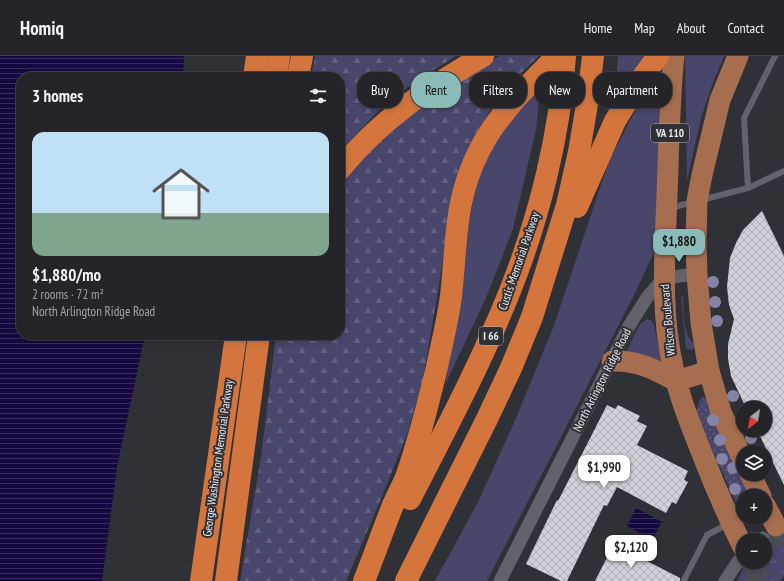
<!DOCTYPE html>
<meta charset="utf-8">
<style>
body{margin:0;font-family:"PT Sans Narrow",sans-serif;background:#2c2c31;color:#f1f3f6;height:100vh;display:flex;flex-direction:column;font-size:15px;white-space:nowrap}
*{box-sizing:border-box;margin:0}
p{font-size:13px;color:#a3a4a8}
.icon{flex:none;width:22px;height:22px;fill:none;stroke:currentColor;stroke-width:2;stroke-linecap:round;stroke-linejoin:round}
.map{position:relative;flex:1;overflow:hidden}
.sheet{position:absolute;left:16px;top:16px;width:329px;height:268px;display:flex;flex-direction:column;background:#242429;border-radius:16px;box-shadow:0 2px 6px #0003,0 0 0 1px #414146}
.sheet>*{flex:none}
.guide{position:absolute;left:357px;top:16px;width:367px;height:36px;display:flex;gap:8px}
.needle{width:26px;rotate:211deg}
.controls{position:absolute;left:736px;top:345px;display:grid;gap:8px}
.controls a{display:grid;place-items:center;width:36px;height:36px;border-radius:50%;background:#242429;box-shadow:0 2px 6px #0003,0 0 0 1px #414146;font-size:20px}
.price{position:absolute;translate:-50% -34px;padding:0 9px;border-radius:8px;background:#fff;color:#222;font-size:13px;line-height:26px;filter:drop-shadow(0 1px 2px #0008)}
.price::after{content:'';position:absolute;left:50%;top:24px;width:12px;height:9px;margin-left:-6px;background:inherit;clip-path:polygon(0 0,100% 0,50% 100%)}
.price.on{background:#8bbbb9;color:#111}
ul{padding:0;list-style:none}
li{display:grid;align-content:center;gap:8px;height:212px;padding:0 16px}
li span{display:grid;place-items:center;height:124px;border-radius:12px;color:#555}
li>.icon{margin-inline-start:auto}
span .icon{width:72px;height:72px;fill:#fffc;stroke-width:1}
li b{font-size:17px}
h2{display:flex;justify-content:space-between;align-items:center;height:48px;padding:0 16px;font-size:17px}
.tag{padding:0 14px;border-radius:16px;background:#242429;box-shadow:0 2px 6px #0003,0 0 0 1px #414146;font-size:14px;line-height:36px}
.tag.on{background:#8bbbb9;color:#111}
header{display:flex;align-items:center;gap:24px;box-sizing:border-box;height:56px;padding:0 20px;background:#242429;border-bottom:1px solid #414146}
header strong{font-size:19px}
nav{display:flex;gap:22px;margin-inline-start:auto;font-size:14px}
.map>svg:first-child{display:block}
</style>
<header>
<strong>Homiq</strong>
<nav><a>Home</a><a>Map</a><a>About</a><a>Contact</a></nav>
</header>
<div class="map">
<svg width="784" height="525" viewBox="0 0 784 525">
<defs>
<pattern id="forest-firs" width="22" height="20" patternUnits="userSpaceOnUse"><rect width="22" height="20" fill="#48466b"/><path d="M5 1l3.5 6h-7zM16 11l3.5 6h-7z" fill="#636180"/></pattern>
<pattern id="park-tufts" width="24" height="20" patternUnits="userSpaceOnUse"><rect width="24" height="20" fill="#48466b"/><path d="M3 7l-1-3M5 7V3M7 7l1-3M15 17l-1-3M17 17v-4M19 17l1-3" fill="none" stroke="#636180"/></pattern>
<pattern id="garden-dots" width="8" height="8" patternUnits="userSpaceOnUse"><rect width="8" height="8" fill="#48466b"/><path d="M2 2h.1M6 6h.1" fill="none" stroke="#636180" stroke-width="1.8" stroke-linecap="round"/></pattern>
<pattern id="water-rules" width="6" height="5" patternUnits="userSpaceOnUse"><rect width="6" height="5" fill="#170841"/><path d="M0 2.5h6" fill="none" stroke="#392c5d"/></pattern>
<pattern id="building-cross-hatch" width="8" height="8" patternUnits="userSpaceOnUse"><rect width="8" height="8" fill="#d0d0d9"/><path d="M0 0l8 8M0 8l8-8" fill="none" stroke="#aeaeb5"/></pattern>
</defs>
<rect width="100%" height="100%" fill="#303037"/>
<g fill="#48466b">
<path d="M 618,0 L 644,0 L 634,13 L 615,48 Z"/>
<path d="M 685,0 L 724,0 L 712,29 L 701,62 L 687,125 Z"/>
<path d="M 658,17 L 659,45 L 658,167 L 656,192 L 636,235 L 487,525 L 435,525 L 478,446 L 513,369 L 553,272 L 609,105 L 635,55 Z"/>
<path d="M 541,28 L 536,73 L 513,173 L 486,242 L 445,329 C 453,286 458,243 464,200 C 469,168 472,137 484,108 C 497,77 520,53 541,28 Z"/>
<path d="M 681,240 L 683,242 C 684,258 682,276 694,288 L 694,292 L 691,294 L 686,292 Z"/>
<path d="M 647,263 L 652,265 L 654,269 L 661,304 L 660,307 L 628,296 L 627,294 L 640,268 Z"/>
</g>
<g fill="url(#forest-firs)">
<path d="M 315,0 L 456,0 L 419,23 L 384,49 L 340,95 L 340,21 L 311,21 Z"/>
<path d="M 500,0 L 539,0 L 521,17 L 497,44 L 477,76 L 460,116 L 451,148 L 440,222 L 423,324 L 407,379 L 380,445 L 346,525 L 240,525 L 261,401 L 276,279 L 340,279 L 340,124 L 363,95 L 456,23 Z"/>
</g>
<path fill="url(#park-tufts)" d="M 784,463 L 784,520 L 780,525 L 737,525 L 747,506 L 765,506 L 765,484 L 762,484 Z"/>
<path fill="url(#garden-dots)" d="M 703,341 L 708,343 L 723,380 L 751,440 L 743,440 L 743,462 L 697,360 C 697,353 697,345 703,341 Z"/>
<g fill="url(#water-rules)">
<path d="M 0,0 L 184,0 L 183,21 L 21,21 L 21,279 L 145,279 L 117,411 L 102,525 L 0,525 Z"/>
<path d="M 636,452 L 662,466 L 652,484 L 627,470 Z"/>
</g>
<g fill="url(#building-cross-hatch)">
<path d="M 762,155 L 784,200 L 784,429 L 757,374 L 765,374 L 765,352 L 746,352 L 731,320 L 728,303 L 728,288 L 734,263 L 729,249 L 727,231 L 730,202 L 736,187 L 743,174 Z"/>
<path d="M 607,349 L 615,353 L 618,349 L 640,360 L 637,365 L 647,370 L 637,389 L 688,415 L 684,424 L 688,426 L 676,448 L 672,446 L 666,457 L 617,431 L 607,450 L 604,449 L 567,525 L 561,525 L 526,508 L 557,444 L 558,445 Z"/>
<path d="M 614,488 L 680,522 L 680,525 L 595,525 Z"/>
</g>
<g fill="none" stroke-linecap="round" stroke-linejoin="round">
<g stroke="#4c4c53" stroke-width="21" stroke-dasharray="21 10" stroke-linecap="butt">
<path d="M 776,470 L 784,488"/>
<path d="M 751,506 L 761,525"/>
</g>
<g stroke="#62626a" stroke-width="6">
<path d="M 748,132 L 744,62 L 775,0"/>
<path d="M 670,152 L 748,132 L 784,115"/>
<path d="M 684,524 L 707,479 L 728,468"/>
</g>
<g stroke="#62626a" stroke-width="13">
<path d="M 760,484 L 763,482"/>
<path d="M 500,525 L 629,270 L 648,240 L 664,222 L 697,218"/>
<path d="M 725,525 L 743,498"/>
</g>
<g stroke="#a66d4f" stroke-width="21">
<path d="M 674,0 C 669,46 669,93 667,139 C 665,197 660,254 673,311 C 679,341 691,370 703,400 C 715,431 728,461 743,491"/>
<path d="M 738,0 L 720,44 L 702,119 L 697,145 L 696,188 L 697,218 L 701,267 L 709,315 L 721,356 L 743,404"/>
<path d="M 612,305 C 637,304 654,313 676,325 L 709,315"/>
<path d="M 750,418 L 761,440"/>
<path d="M 765,449 L 776,470"/>
</g>
<g stroke="#d4753d" stroke-width="22">
<path d="M 254,21 L 257,0"/>
<path d="M 276,21 L 279,0"/>
<path d="M 298,21 L 302,0"/>
<path d="M 340,113 C 382,62 427,33 483,0"/>
<path d="M 577,151 L 615,65 L 640,24 L 658,0"/>
<path d="M 410,443 C 445,375 481,307 510,235 C 539,162 560,79 565,0"/>
<path d="M 201,525 L 236,279"/>
<path d="M 226,525 L 259,279"/>
<path d="M 364,525 C 374,500 383,474 393,449 C 397,440 402,431 406,421 C 419,385 428,348 437,311 C 442,287 448,263 451,240 C 457,186 454,143 480,93 C 499,56 529,29 557,0"/>
<path d="M 406,525 L 487,363 L 511,312 L 532,261 L 567,149 L 579,96 L 588,42 L 593,0"/>
</g>
</g>
<g fill="#8483a5">
<circle cx="713" cy="226" r="6"/>
<circle cx="715" cy="246" r="6"/>
<circle cx="717" cy="265" r="6"/>
<circle cx="733" cy="340" r="6"/>
<circle cx="713" cy="364" r="6"/>
<circle cx="751" cy="382" r="6"/>
<circle cx="720" cy="384" r="6"/>
<circle cx="722" cy="403" r="6"/>
<circle cx="733" cy="412" r="6"/>
<circle cx="735" cy="433" r="6"/>
</g>
<g text-anchor="middle" stroke-width="4" stroke-linejoin="round" paint-order="stroke">
<g fill="#303037" stroke="#b2b2b8" stroke-width="1">
<rect x="651" y="68" width="38" height="18" rx="3"/>
<rect x="479" y="271" width="24" height="18" rx="3"/>
</g>
<g font-size="11" font-weight="bold" fill="#eaeaef">
<text x="670" y="81">VA 110</text>
<text x="491" y="284">I 66</text>
</g>
<g font-size="12" fill="#eaeaef" stroke="#303037">
<text transform="translate(519 205) rotate(-71)" y="4">Custis Memorial Parkway</text>
<text transform="translate(668 264) rotate(-95)" y="4">Wilson Boulevard</text>
<text transform="translate(602 324) rotate(-63)" y="4">North Arlington Ridge Road</text>
<text transform="translate(218 402) rotate(-82)" y="4">George Washington Memorial Parkway</text>
</g>
</g>
</svg>
<div class="controls">
<a><svg class="needle" viewBox="-14 -14 28 28"><path d="M0-13l5 13h-10z" fill="#e53935"/><path d="M0 13l5-13h-10z" fill="#a3a4a8"/></svg></a>
<a><svg class="icon" aria-label="layers" viewBox="0 0 24 24"><path d="M12 4l9 5-9 5-9-5zM3 14l9 5 9-5"/></svg></a>
<a>+</a>
<a>−</a>
</div>
<b class="price on" style="left:679px;top:207px">$1,880</b>
<b class="price" style="left:604px;top:433px">$1,990</b>
<b class="price" style="left:631px;top:513px">$2,120</b>
<div class="guide">
<a class="tag">Buy</a>
<a class="tag on">Rent</a>
<a class="tag">Filters</a>
<a class="tag">New</a>
<a class="tag">Apartment</a>
</div>
<section class="sheet">
<h2>3 homes<svg class="icon" aria-label="filters" viewBox="0 0 24 24"><path d="M4 7h16M4 17h16"/><circle cx="9" cy="7" r="2"/><circle cx="15" cy="17" r="2"/></svg></h2>
<ul>
<li><span style="background:linear-gradient(#bfe0f5 65%,#7fa58c 0)"><svg class="icon" aria-label="home" viewBox="0 0 24 24"><path d="M3 11l9-7 9 7M6 9v11h12V9"/></svg></span><div><b>$1,880/mo</b><p>2 rooms · 72 m²</p><p>North Arlington Ridge Road</p></div></li>
</ul>
</section>
</div>
